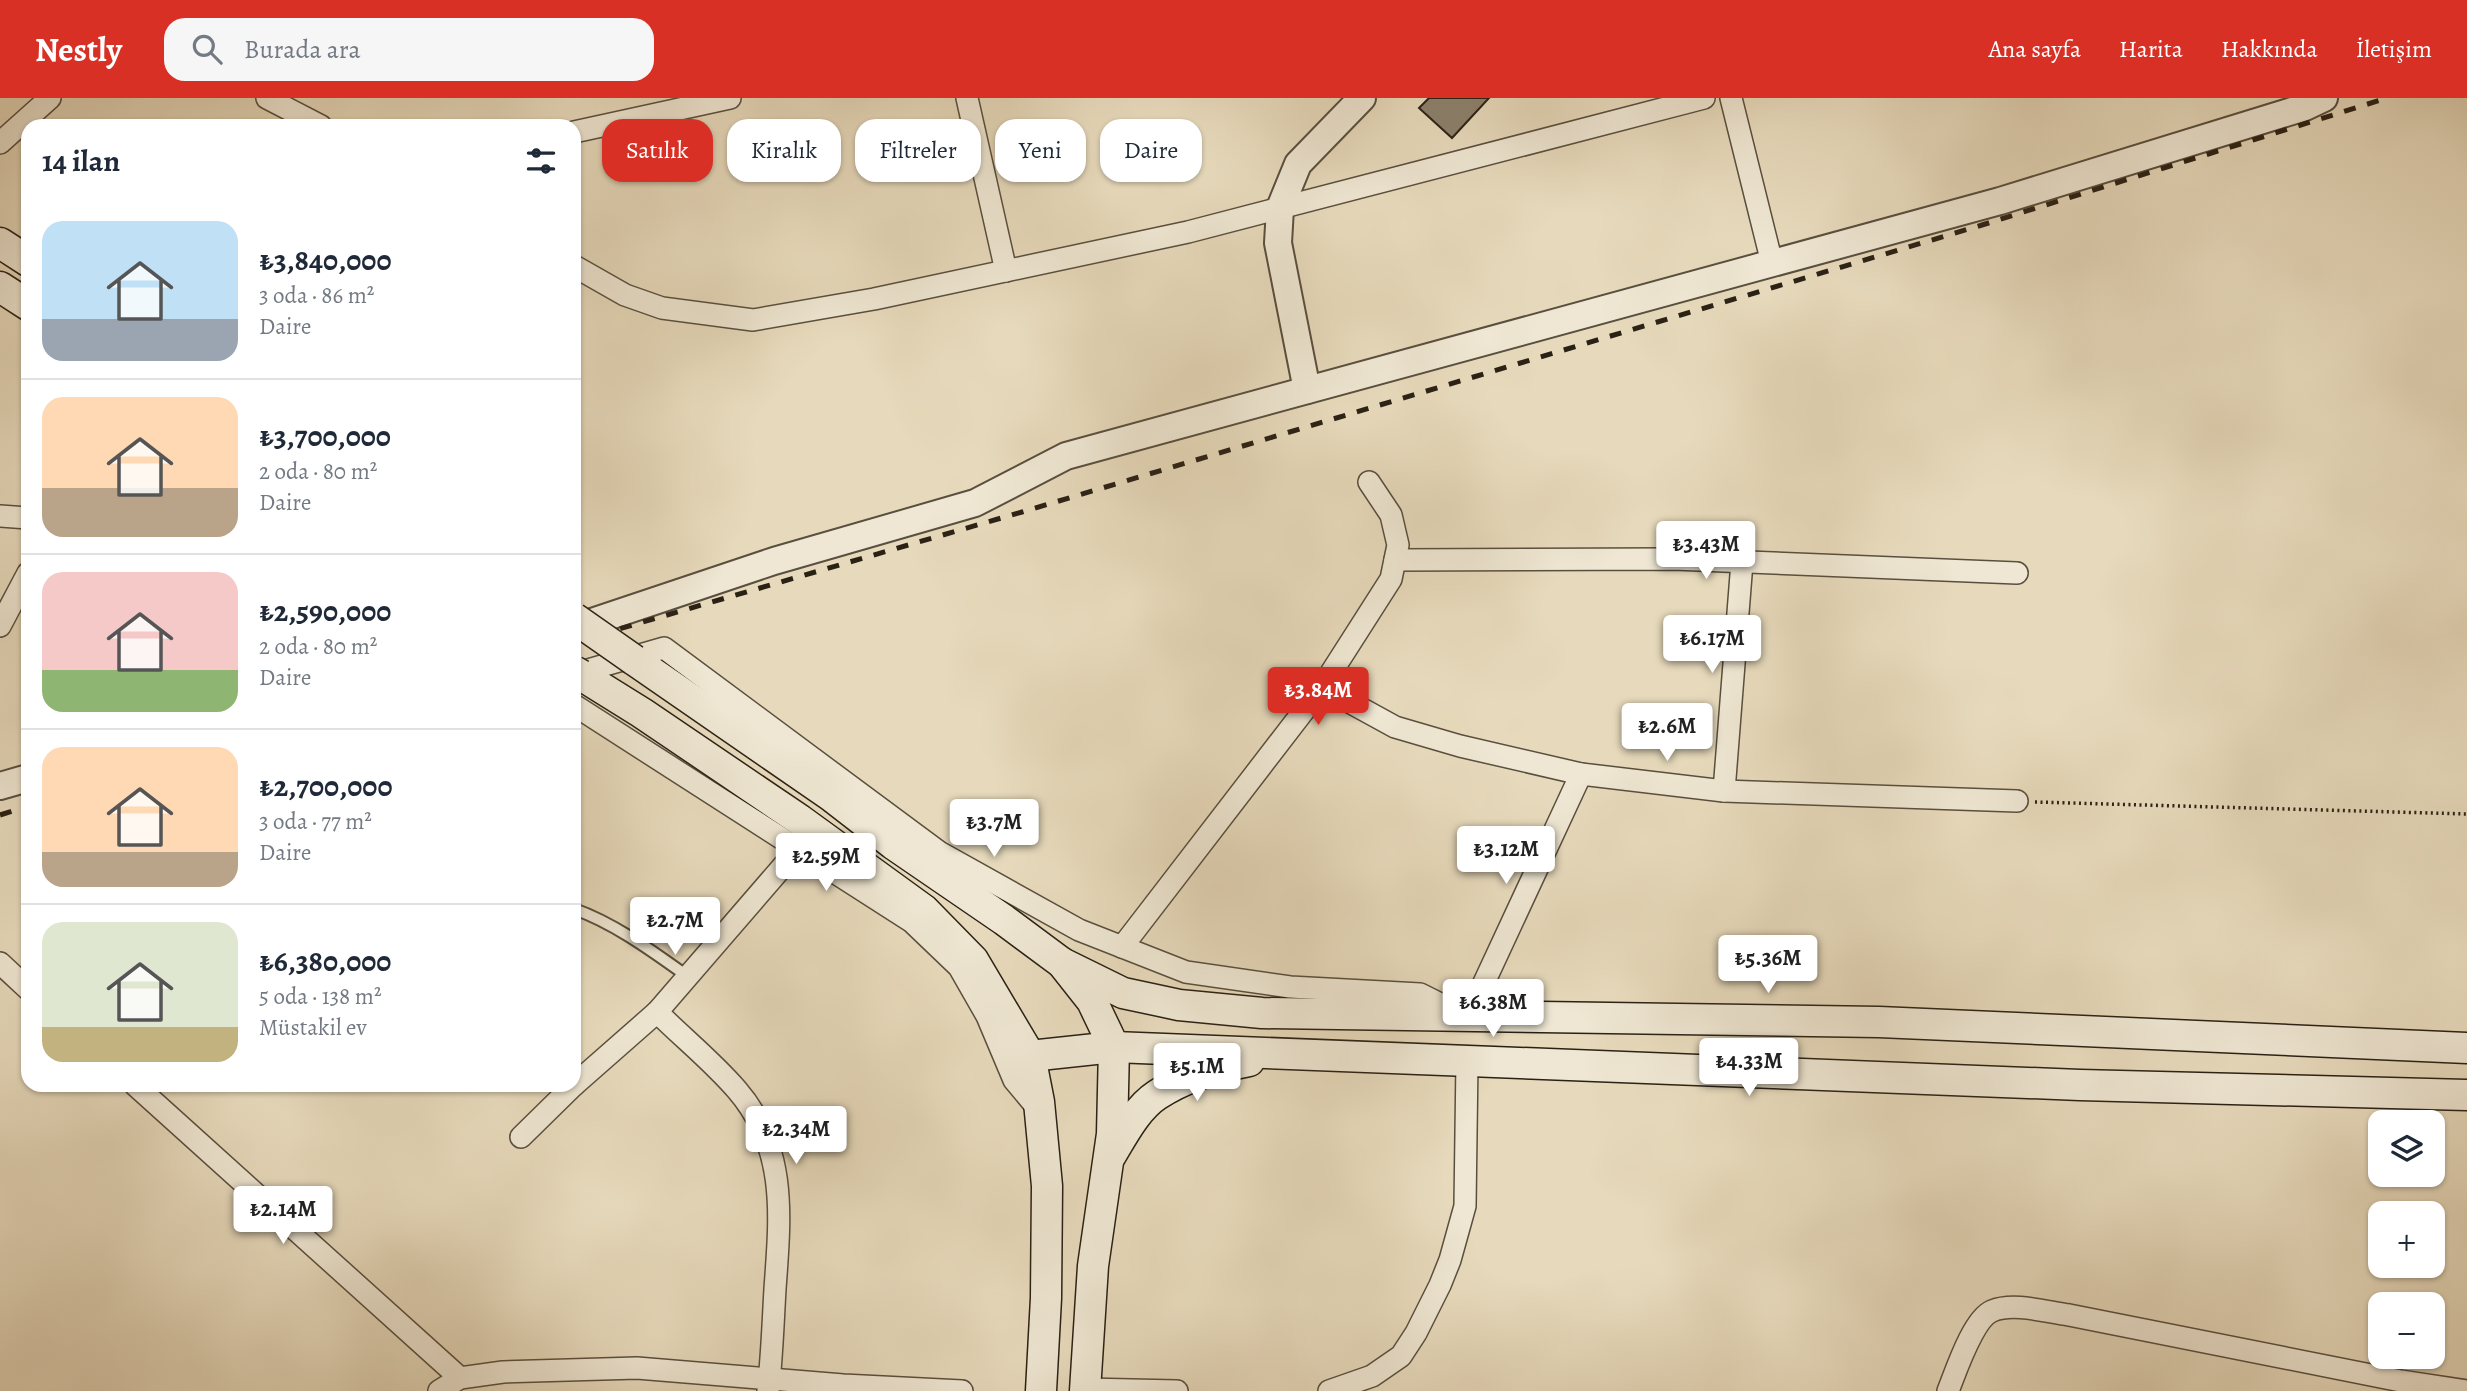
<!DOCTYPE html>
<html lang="tr">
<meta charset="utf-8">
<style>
body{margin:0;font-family:Alegreya,serif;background:#f6f6f7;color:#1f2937;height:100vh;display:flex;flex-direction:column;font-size:26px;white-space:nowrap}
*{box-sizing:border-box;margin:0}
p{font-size:23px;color:#747a83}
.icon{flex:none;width:38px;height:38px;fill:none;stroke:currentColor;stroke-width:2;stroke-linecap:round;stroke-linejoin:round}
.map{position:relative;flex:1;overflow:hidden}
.panel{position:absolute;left:21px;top:21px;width:560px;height:973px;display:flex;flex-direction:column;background:#fff;border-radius:21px;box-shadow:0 2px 5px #0004}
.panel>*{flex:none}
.guide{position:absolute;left:602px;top:21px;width:665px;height:63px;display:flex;gap:14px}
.tools{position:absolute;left:2368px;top:1012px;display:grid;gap:14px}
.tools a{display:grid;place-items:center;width:77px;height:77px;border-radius:14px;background:#fff;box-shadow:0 2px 5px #0004;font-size:35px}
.price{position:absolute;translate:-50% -60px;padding:0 16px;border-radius:7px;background:#fff;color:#222;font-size:23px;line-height:46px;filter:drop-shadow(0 2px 4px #0008)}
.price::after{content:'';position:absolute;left:50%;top:42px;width:21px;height:16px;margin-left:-10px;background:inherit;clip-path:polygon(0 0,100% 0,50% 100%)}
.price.active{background:#d93025;color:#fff}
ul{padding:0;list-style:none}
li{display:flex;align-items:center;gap:21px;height:175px;padding:0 21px}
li+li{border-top:2px solid #e0e1e3}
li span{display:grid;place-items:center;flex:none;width:196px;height:140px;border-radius:21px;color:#555}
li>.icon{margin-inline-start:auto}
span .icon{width:84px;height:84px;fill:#fffc;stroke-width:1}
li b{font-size:30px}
h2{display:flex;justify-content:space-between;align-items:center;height:84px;padding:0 21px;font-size:30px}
.pill{padding:0 24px;border-radius:21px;background:#fff;box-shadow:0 2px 5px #0004;font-size:24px;line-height:63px}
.pill.active{background:#d93025;color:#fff}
header{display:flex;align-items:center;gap:42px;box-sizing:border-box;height:98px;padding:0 35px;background:#d93025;color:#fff}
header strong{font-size:33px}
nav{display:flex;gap:38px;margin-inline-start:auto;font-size:24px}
.search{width:490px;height:63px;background:#f6f6f7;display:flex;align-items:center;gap:18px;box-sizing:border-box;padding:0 24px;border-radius:21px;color:#747a83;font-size:26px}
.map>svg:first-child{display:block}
</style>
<header>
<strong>Nestly</strong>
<div class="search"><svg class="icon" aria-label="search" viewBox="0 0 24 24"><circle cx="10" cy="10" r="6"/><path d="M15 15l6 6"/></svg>Burada ara</div>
<nav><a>Ana sayfa</a><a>Harita</a><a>Hakkında</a><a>İletişim</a></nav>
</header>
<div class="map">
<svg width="2467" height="1293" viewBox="0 0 2467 1293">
<rect width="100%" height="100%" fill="#e7dabc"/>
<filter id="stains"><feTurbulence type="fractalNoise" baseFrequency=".00286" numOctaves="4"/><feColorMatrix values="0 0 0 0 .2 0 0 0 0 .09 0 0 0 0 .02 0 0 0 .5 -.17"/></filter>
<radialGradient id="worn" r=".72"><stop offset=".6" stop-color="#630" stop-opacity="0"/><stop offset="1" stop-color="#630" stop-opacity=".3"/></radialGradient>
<path fill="#8c816c" stroke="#2a2115" stroke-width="2" d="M 1429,0 L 1489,0 L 1452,40 L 1419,10 Z"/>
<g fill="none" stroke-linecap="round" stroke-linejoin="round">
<defs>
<path id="service" d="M 574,811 C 614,825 652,853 687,878"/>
<g id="minor">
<path d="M 267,0 L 321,28"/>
<path d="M 967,0 L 1006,173"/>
<path d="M 1731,0 L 1772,165"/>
<path d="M 574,34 L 730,0"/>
<path d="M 0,45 L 50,0"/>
<path d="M 574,168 L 625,197 L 662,210 L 753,222 L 874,201 L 1188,134 L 1704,0"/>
<path d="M 0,418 L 28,420"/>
<path d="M 1395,462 L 1674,461 L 2017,475"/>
<path d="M 0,528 L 28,475"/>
<path d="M 574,576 L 664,550 L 939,754 L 1079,832 L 1186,874 L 1290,889 L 1420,896 L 1456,914"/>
<path d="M 1322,589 L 1395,629 L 1460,648 L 1581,676 L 1724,693 L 2017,703"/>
<path d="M 574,607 L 912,824 L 959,869 L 987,918 L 1014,982 L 1039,1012"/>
<path d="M 1724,693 L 1742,464"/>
<path d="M 1122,849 L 1322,589 L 1391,481 L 1398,447 L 1391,417 L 1369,384"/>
<path d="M 0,865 L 28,891"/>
<path d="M 657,914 C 683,940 713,964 737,992 C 788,1051 780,1120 775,1191 C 773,1225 772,1259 768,1293"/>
<path d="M 1469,917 L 1581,676"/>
<path d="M 135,987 L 460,1280"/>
<path d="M 574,987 L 657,914 L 797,752"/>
<path d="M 521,1039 L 574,987"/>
<path d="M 1086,1291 L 1177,1293"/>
<path d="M 439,1293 L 460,1280 L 503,1274 L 637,1270 L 843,1287 L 962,1293"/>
<path d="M 1329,1293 L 1372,1278 L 1401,1258 L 1416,1235 L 1440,1187 L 1450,1162 L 1465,1108 L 1467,963"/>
<path d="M 1948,1293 C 1956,1273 1973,1221 1992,1213 C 2014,1204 2046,1214 2069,1217 L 2401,1283 L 2467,1293"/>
</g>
<g id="tertiary">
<path d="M 1307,292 L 1278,145 L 1280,110 L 1298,66 L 1362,0"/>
<path d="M 574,530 L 774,463 L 975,405 L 1066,358 L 2000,103 L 2305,9 L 2324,0"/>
<path d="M 0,688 L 28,680"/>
</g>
<g id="secondary">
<path d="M 0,145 L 28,163"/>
<path d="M 0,189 L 28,207"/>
<path d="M 634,562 L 831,698 L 893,746 L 1004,822 L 1062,865 L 1092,903 L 1114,949 L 1112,1036 L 1093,1168 L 1085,1293"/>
<path d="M 581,577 L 642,615 L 800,722 L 924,812 L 973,862 L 1030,958 L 1039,1004 L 1047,1088 L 1046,1200 L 1041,1293"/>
<path d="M 1062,865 L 1123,895 L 1179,907 L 1262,915 L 1879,924 L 2467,950"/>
<path d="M 1030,958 L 1114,949 L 2080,987 L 2467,997"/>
<path d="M 1111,1057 C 1123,1037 1137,1010 1157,997 C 1184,979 1218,969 1249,963"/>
</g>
</defs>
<use href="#service" stroke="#594f3f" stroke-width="14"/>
<use href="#minor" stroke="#594f3f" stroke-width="24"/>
<use href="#tertiary" stroke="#594f3f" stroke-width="30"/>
<use href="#secondary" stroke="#2a2115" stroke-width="33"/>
<path stroke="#2a2115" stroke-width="3.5" stroke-dasharray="2 3.5" stroke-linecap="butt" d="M 2035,704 L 2467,716"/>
<use href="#service" stroke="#efe7d3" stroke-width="10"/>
<use href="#minor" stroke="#efe7d3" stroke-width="21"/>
<use href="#tertiary" stroke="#efe7d3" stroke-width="26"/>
<use href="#secondary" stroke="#efe7d3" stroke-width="30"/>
<g stroke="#2a2115" stroke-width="5" stroke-dasharray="12 12" stroke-linecap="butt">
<path d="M 574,544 L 1022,414 L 1982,127 L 2387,0"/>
<path d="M 0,717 L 28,708"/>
</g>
<defs>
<g id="secondary-bridge">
<path d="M 574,520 L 634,562"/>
<path d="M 574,573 L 581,577"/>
</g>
</defs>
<use href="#secondary-bridge" stroke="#2a2115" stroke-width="33" stroke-linecap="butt"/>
<use href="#secondary-bridge" stroke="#efe7d3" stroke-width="30"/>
</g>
<rect width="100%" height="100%" filter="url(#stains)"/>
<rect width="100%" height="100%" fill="url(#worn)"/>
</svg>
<div class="tools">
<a><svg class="icon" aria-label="layers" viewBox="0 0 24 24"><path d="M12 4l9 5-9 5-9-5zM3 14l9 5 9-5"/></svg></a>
<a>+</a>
<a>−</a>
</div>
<b class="price" style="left:1706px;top:483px">₺3.43M</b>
<b class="price" style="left:1712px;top:577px">₺6.17M</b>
<b class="price active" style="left:1318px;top:629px">₺3.84M</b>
<b class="price" style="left:1667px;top:665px">₺2.6M</b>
<b class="price" style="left:994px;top:761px">₺3.7M</b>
<b class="price" style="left:1506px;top:788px">₺3.12M</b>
<b class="price" style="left:826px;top:795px">₺2.59M</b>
<b class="price" style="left:675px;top:859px">₺2.7M</b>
<b class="price" style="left:1768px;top:897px">₺5.36M</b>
<b class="price" style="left:1493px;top:941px">₺6.38M</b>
<b class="price" style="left:1749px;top:1000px">₺4.33M</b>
<b class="price" style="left:1197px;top:1005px">₺5.1M</b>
<b class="price" style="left:796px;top:1068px">₺2.34M</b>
<b class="price" style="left:283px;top:1148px">₺2.14M</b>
<div class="guide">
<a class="pill active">Satılık</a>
<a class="pill">Kiralık</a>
<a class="pill">Filtreler</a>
<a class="pill">Yeni</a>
<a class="pill">Daire</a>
</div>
<section class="panel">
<h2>14 ilan<svg class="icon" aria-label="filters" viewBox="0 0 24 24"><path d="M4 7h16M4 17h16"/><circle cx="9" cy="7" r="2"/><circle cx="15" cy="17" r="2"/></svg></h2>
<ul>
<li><span style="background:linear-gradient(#bfe0f5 70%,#9aa5b1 0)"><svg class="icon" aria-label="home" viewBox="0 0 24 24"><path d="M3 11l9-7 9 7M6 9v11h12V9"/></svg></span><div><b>₺3,840,000</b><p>3 oda · 86 m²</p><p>Daire</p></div></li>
<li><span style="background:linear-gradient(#ffd9b3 65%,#b9a48a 0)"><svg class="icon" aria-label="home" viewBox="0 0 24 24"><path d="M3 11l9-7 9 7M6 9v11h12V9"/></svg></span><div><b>₺3,700,000</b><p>2 oda · 80 m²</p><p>Daire</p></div></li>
<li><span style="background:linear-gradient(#f6c9c9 70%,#8fb573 0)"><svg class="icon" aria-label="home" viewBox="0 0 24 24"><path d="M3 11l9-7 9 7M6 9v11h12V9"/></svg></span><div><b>₺2,590,000</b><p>2 oda · 80 m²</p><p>Daire</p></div></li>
<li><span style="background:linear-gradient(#ffd9b3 75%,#b9a48a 0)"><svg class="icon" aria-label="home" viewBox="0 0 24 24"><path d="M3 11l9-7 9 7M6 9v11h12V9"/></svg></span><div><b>₺2,700,000</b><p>3 oda · 77 m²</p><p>Daire</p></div></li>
<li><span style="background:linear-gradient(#dfe7d0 75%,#c2b280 0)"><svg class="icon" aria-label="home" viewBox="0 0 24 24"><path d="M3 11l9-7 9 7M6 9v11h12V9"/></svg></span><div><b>₺6,380,000</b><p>5 oda · 138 m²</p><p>Müstakil ev</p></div></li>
</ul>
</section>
</div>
